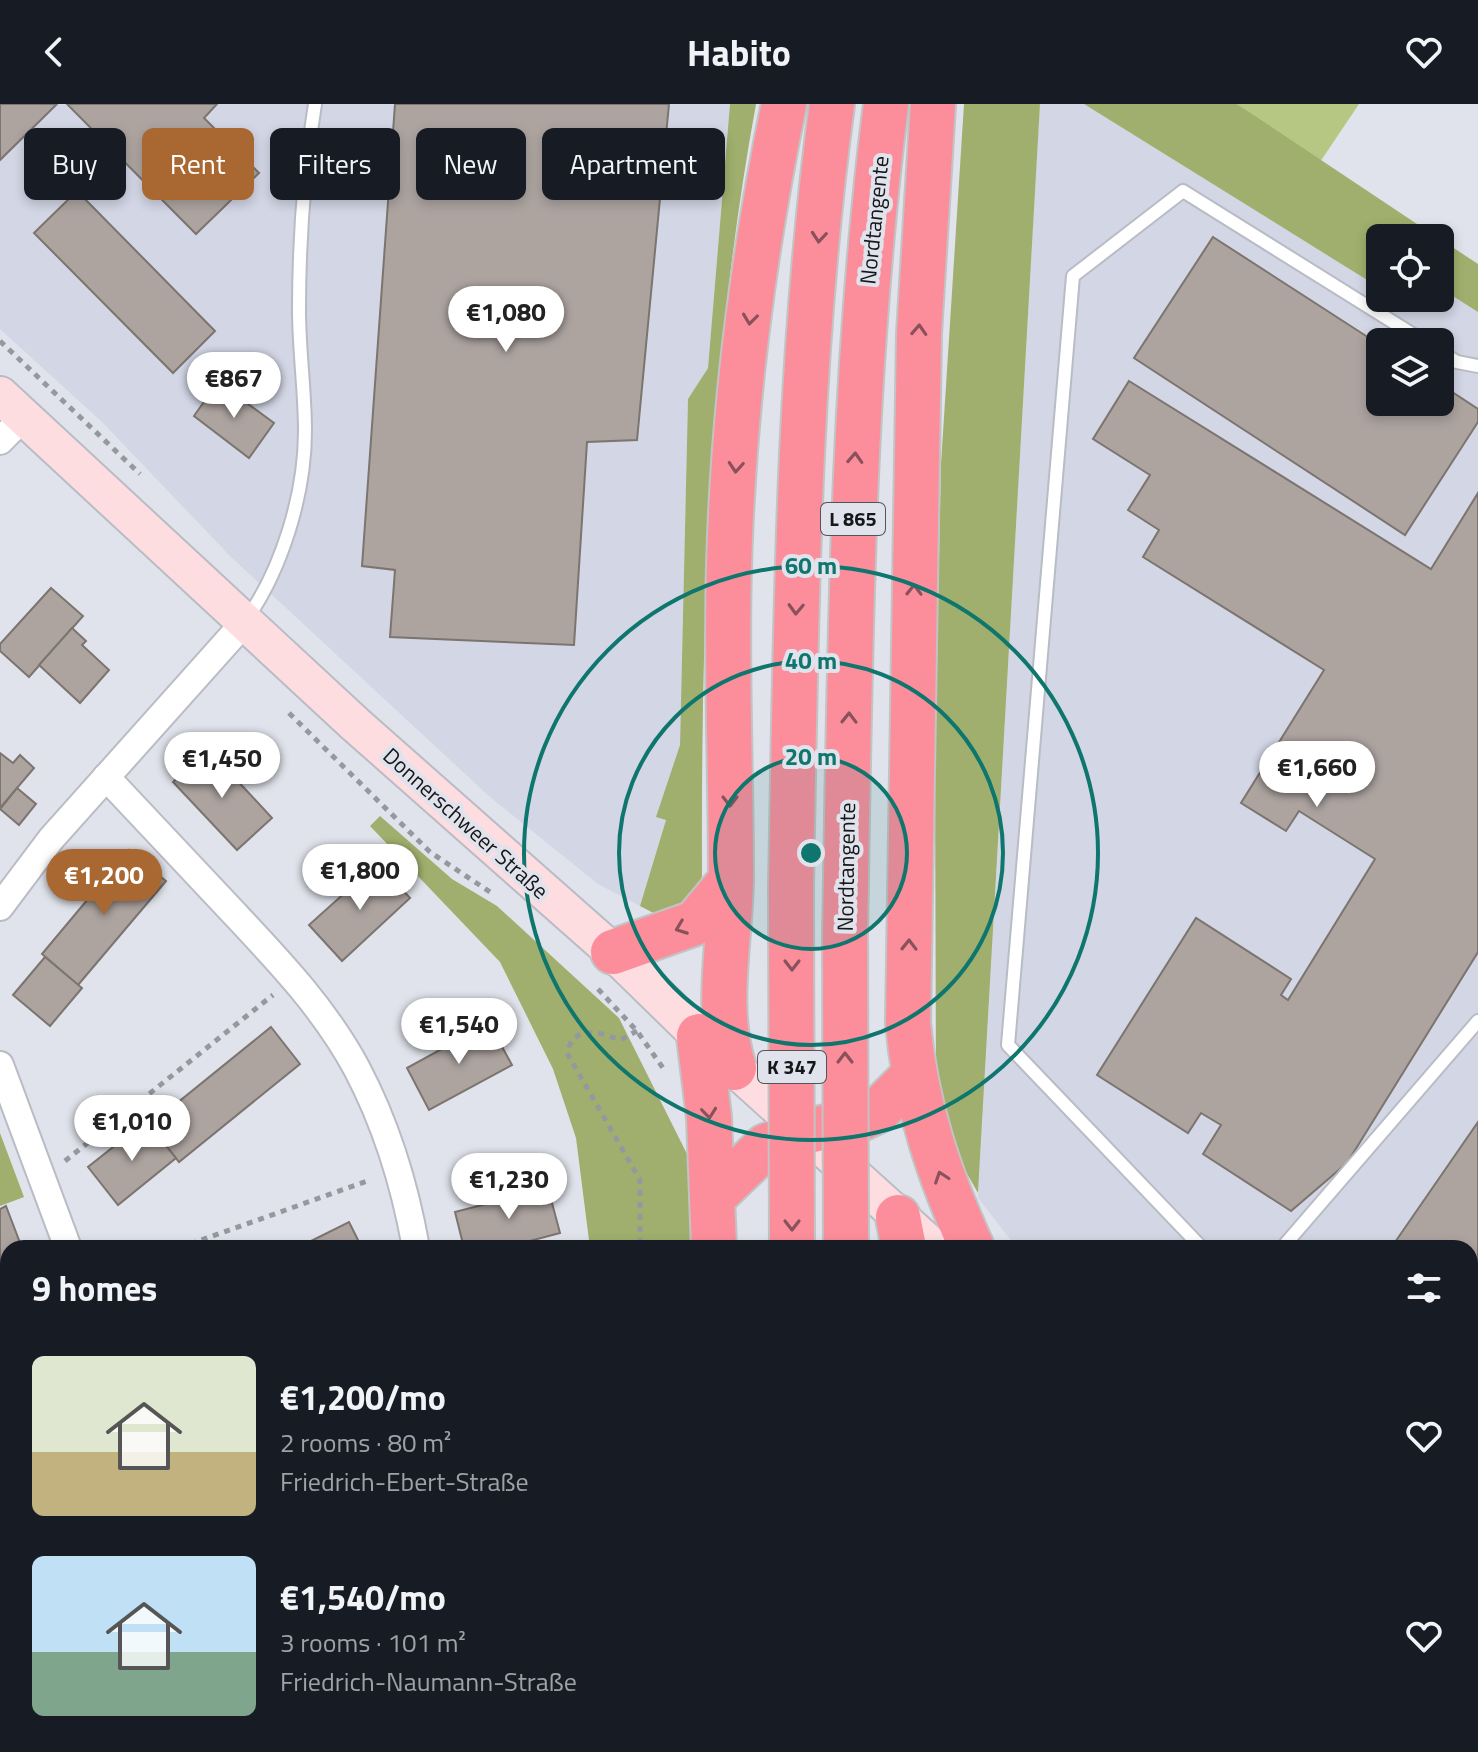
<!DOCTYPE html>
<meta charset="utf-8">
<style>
body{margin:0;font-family:"Titillium Web",sans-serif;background:#242831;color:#f1f3f6;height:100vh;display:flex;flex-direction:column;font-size:30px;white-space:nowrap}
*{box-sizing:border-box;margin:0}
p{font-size:26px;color:#9ea1a6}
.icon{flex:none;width:44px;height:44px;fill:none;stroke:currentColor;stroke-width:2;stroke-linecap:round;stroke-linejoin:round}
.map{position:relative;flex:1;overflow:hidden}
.sheet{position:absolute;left:0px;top:1136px;width:1478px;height:512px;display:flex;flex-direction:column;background:#171b24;border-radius:24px 24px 0 0;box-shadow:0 4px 12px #0003}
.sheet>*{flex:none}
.hud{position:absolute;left:24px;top:24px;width:800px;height:72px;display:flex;gap:16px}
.tools{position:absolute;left:1366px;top:120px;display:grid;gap:16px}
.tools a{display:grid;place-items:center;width:88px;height:88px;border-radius:12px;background:#171b24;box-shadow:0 4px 12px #0003;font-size:40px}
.price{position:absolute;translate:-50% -68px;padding:0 18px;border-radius:28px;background:#fff;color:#222;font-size:26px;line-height:52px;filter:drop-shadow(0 2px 4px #0008)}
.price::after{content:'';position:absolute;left:50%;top:48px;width:24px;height:18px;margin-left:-12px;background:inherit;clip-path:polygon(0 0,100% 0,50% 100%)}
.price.selected{background:#a96832;color:#fff}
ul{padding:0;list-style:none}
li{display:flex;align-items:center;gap:24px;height:200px;padding:0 32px}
li span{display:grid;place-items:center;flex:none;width:224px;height:160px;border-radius:12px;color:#555}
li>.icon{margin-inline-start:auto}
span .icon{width:96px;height:96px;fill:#fffc;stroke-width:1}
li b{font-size:34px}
h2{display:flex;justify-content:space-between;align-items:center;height:96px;padding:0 32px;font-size:34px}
.pill{padding:0 28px;border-radius:12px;background:#171b24;box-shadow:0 4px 12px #0003;font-size:28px;line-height:72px}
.pill.selected{background:#a96832;color:#fff}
header{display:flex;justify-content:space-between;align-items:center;height:104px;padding:0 32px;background:#171b24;font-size:36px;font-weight:700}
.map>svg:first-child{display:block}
</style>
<header><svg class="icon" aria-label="back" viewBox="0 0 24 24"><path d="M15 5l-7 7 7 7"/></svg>Habito<svg class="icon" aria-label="heart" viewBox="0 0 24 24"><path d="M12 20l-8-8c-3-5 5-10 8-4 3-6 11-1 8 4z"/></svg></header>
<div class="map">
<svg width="1478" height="1648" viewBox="0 0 1478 1648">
<rect width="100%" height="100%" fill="#e0e3eb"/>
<g fill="#d2d6e5" fill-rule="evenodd">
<path d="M 0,0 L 730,0 L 708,264 L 688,295 L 680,641 L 657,712 L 666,716 L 640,802 L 598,780 L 490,693 L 231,453 L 103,319 L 0,225 Z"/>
<path d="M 1040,0 L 1084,0 L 1380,184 L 1380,194 L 1396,194 L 1419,208 L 1429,194 L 1440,194 L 1440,184 L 1478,208 L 1478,1558 L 1470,1551 L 1470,1144 L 1017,1144 L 978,1094 ZM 1380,238 L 1440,238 L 1440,298 L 1380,298 Z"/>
<path d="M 1222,1640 L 1405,1640 L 1413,1648 L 1230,1648 Z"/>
</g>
<path fill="#b6c683" d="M 1237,0 L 1359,0 L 1320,58 Z"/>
<g fill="#a0af6d">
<path d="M 730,0 L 756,0 C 709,256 701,513 702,772 L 695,794 L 663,814 L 640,802 L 666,716 L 656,713 L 680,641 L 688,295 L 708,264 Z"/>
<path d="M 964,0 L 1040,0 L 978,1089 L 949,1038 L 936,991 L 935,644 L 941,360 Z"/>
<path d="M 1084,0 L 1237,0 L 1438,134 L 1380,134 L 1380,184 Z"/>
<path d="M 1440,135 L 1478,160 L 1478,208 L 1440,184 Z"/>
<path d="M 380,712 L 452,775 L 497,802 L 619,914 L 690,1056 L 691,1144 L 590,1144 L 576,1034 L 553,965 L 500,858 L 370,722 Z"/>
<path d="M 0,1029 L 24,1093 L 0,1102 Z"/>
<path d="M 615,1640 L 696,1640 L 696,1648 L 616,1648 Z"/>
</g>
<g fill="#ada4a0" stroke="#7b746f" stroke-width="2">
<path d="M 0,0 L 57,0 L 0,56 Z"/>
<path d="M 67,0 L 217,0 L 204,14 L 259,69 L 196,130 Z"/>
<path d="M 395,0 L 669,0 L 637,336 L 587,338 L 574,541 L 390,533 L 395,466 L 362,462 Z"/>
<path d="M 77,87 L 215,227 L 173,269 L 34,129 Z"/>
<path d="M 1213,133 L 1380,241 L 1380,298 L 1440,298 L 1440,280 L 1478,305 L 1478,318 L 1405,431 L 1134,254 Z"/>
<path d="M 1129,277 L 1431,465 L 1478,389 L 1478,848 L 1347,1059 L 1291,1107 L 1203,1050 L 1221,1021 L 1201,1009 L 1188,1029 L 1097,971 L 1196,814 L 1291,875 L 1281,891 L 1288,896 L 1375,755 L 1299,707 L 1286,727 L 1241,699 L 1324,566 L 1143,453 L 1159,426 L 1128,406 L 1150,371 L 1093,335 Z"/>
<path d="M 218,278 L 274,319 L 249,354 L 194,312 Z"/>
<path d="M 51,484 L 83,512 L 29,573 L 0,547 L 0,540 Z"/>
<path d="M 72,524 L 86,537 L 82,541 L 109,566 L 80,599 L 39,561 Z"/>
<path d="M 208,645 L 272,714 L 237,746 L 173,678 Z"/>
<path d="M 0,649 L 13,659 L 20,651 L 34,664 L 0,704 Z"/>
<path d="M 17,684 L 36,700 L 19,721 L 0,705 Z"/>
<path d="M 129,746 L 166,777 L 78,881 L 42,850 Z"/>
<path d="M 378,759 L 410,794 L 342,857 L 309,821 Z"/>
<path d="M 45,853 L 82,884 L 50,922 L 13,891 Z"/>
<path d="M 489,919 L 512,961 L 429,1006 L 407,964 Z"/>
<path d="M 271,923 L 300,960 L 179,1058 L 150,1021 Z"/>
<path d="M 146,1017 L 176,1054 L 118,1101 L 88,1063 Z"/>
<path d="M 1478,1018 L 1478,1350 L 1470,1362 L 1470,1144 L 1391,1144 Z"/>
<path d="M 548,1084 L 560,1129 L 503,1144 L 464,1144 L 455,1108 Z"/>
<path d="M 6,1102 L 22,1144 L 8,1144 L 8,1188 L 0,1167 L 0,1105 Z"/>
<path d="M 349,1118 L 362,1144 L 297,1144 Z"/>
<path d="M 3,1262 L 8,1278 L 8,1315 L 0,1319 Z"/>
<path d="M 8,1426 L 8,1472 L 0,1455 L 0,1430 Z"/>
<path d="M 0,1455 L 8,1472 L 8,1488 L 0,1492 Z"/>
<path d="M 3,1602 L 8,1612 L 8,1640 L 22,1640 L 25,1648 L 0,1648 L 0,1604 Z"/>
<path d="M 196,1640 L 415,1640 L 415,1646 L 197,1648 Z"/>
<path d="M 503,1640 L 553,1640 L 554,1648 L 503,1648 Z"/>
<path d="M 1013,1640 L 1079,1640 L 1079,1648 L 1014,1648 Z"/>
<path d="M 1324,1640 L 1332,1640 L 1341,1648 L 1317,1648 Z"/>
</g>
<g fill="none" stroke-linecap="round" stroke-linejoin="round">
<defs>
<g id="lane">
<path d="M 1440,248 L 1457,258 L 1478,262"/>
<path d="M 246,516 C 282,465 305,390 305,327 C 305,287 299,246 299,206 C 299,137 304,67 315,0"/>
<path d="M 1202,1144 L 1008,941 L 1073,172 L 1183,87 L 1425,238"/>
<path d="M 1282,1144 L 1478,917"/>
<path d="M 1470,1395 L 1478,1384"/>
</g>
<g id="street">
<path d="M 0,337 L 24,313"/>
<path d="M 106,673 C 148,718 190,762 232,807 C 278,856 325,905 357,965 C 386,1020 405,1082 416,1144"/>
<path d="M 0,803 L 51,735 L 244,519"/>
<path d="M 0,961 L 68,1144"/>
<path d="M 140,1640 L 141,1648"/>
<path d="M 459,1640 L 459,1648"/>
</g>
<g id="secondary">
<path d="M 0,291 L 355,620 L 613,848 L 699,932 L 934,1144"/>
<path d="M 1470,1638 L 1478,1646"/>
</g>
<g id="highway">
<path d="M 933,0 L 919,230 L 908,919 C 915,1000 939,1071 972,1144"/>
<path d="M 791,783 C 796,522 797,259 832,0"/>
<path d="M 845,832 C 850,554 851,276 886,0"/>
<path d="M 613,848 L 695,819 L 731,776"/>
<path d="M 699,932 L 709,1013 L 714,1144"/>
<path d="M 734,964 C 714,902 731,835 731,771 C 731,669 726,565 729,463 C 733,309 753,151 784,0"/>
<path d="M 713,1093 L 766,1042 L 808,1027 L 858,1016 L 879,1006 L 913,972"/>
<path d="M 898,1113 L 904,1144"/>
<path d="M 721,1640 L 722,1648"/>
<path d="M 797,1640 L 797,1648"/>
<path d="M 909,1640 L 910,1648"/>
<path d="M 848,1648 L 848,1640"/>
</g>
</defs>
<use href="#lane" stroke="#b9bcc4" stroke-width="16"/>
<use href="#street" stroke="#b9bcc4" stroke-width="30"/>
<use href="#secondary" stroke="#b9bcc4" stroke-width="40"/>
<use href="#highway" stroke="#c2c3c3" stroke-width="48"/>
<g stroke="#95989e" stroke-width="5" stroke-dasharray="6 6" stroke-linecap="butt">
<path d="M 0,237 L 140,370"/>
<path d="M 289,609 L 430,748 L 493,790"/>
<path d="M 598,885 L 637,927 L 663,964"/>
<path d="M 637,927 L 620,936 C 599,928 574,920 567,949 L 640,1076 L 640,1144"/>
<path d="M 65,1057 L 273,891"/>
<path d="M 179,1144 L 370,1076"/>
<path d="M 1470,1566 L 1478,1573"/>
<path d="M 643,1640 L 643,1648"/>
<path d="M 1427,1640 L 1432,1648"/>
</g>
<use href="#lane" stroke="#fff" stroke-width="12"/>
<use href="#street" stroke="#fff" stroke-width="26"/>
<use href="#secondary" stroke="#fedde1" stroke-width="36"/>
<use href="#highway" stroke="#fc8e9c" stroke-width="44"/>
<defs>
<g id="highway-bridge">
<path d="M 791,783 L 792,1144"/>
<path d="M 845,832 L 846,1144"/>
</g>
</defs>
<use href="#highway-bridge" stroke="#c2c3c3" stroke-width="48" stroke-linecap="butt"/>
<use href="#highway-bridge" stroke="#fc8e9c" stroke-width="44"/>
</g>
<defs><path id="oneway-chevron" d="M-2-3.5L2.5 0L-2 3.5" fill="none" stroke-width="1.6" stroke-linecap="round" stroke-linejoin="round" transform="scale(2)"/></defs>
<g stroke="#89525b">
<use href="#oneway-chevron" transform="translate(819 133) rotate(95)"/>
<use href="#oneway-chevron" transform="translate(750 215) rotate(97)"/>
<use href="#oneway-chevron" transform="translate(919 226) rotate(-87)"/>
<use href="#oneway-chevron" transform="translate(855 354) rotate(-87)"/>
<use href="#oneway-chevron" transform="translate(736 363) rotate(94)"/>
<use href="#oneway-chevron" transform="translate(914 486) rotate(-89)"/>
<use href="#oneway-chevron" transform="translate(796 505) rotate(92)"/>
<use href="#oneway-chevron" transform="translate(849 614) rotate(-89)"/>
<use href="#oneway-chevron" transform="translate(730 697) rotate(90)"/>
<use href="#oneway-chevron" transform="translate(681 824) rotate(159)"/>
<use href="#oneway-chevron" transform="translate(909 841) rotate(-89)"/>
<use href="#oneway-chevron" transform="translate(792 861) rotate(90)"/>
<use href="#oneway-chevron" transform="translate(845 954) rotate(-90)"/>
<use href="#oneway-chevron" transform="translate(709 1009) rotate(84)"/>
<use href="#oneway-chevron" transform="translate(941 1073) rotate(-109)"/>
<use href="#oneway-chevron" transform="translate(792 1121) rotate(90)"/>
</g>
<circle cx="811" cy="749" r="96" fill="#0f766e" fill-opacity=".12"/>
<g fill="none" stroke="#0f766e" stroke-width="4">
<circle cx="811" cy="749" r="96"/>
<circle cx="811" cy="749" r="192"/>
<circle cx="811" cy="749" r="287"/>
</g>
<g text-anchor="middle" stroke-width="8" stroke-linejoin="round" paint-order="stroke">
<g fill="#e0e3eb" stroke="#535459" stroke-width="2">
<rect x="821" y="399" width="64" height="32" rx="6"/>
<rect x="758" y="947" width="68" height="32" rx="6"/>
</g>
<g font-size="20" font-weight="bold" fill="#16171a">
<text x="853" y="422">L 865</text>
<text x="792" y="970">K 347</text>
</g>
<g font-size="22" fill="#16171a" stroke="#e0e3eb">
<text transform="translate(874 116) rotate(-84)" y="8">Nordtangente</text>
<text transform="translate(466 719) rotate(42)" y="8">Donnerschweer Straße</text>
<text transform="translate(846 763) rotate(-89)" y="8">Nordtangente</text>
</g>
</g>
<circle cx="811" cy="749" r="12" fill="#0f766e" stroke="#e0e3eb" stroke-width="4"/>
<g font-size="24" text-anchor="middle" font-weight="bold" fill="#0f766e" stroke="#e0e3eb" stroke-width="8" stroke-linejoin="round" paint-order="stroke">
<text x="811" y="470">60 m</text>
<text x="811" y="565">40 m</text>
<text x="811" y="661">20 m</text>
</g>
</svg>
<div class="tools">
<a><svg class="icon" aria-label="locate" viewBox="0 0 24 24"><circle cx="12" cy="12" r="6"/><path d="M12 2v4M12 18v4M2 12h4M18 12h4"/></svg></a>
<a><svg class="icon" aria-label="layers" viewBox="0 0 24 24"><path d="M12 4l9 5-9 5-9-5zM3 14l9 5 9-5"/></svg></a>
</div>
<b class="price" style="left:506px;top:250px">€1,080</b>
<b class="price" style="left:234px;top:316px">€867</b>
<b class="price" style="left:222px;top:696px">€1,450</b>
<b class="price" style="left:1317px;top:705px">€1,660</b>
<b class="price" style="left:360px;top:808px">€1,800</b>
<b class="price selected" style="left:104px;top:813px">€1,200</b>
<b class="price" style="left:459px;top:962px">€1,540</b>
<b class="price" style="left:132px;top:1059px">€1,010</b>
<b class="price" style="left:509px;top:1117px">€1,230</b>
<div class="hud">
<a class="pill">Buy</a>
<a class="pill selected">Rent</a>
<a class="pill">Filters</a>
<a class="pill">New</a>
<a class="pill">Apartment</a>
</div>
<section class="sheet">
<h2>9 homes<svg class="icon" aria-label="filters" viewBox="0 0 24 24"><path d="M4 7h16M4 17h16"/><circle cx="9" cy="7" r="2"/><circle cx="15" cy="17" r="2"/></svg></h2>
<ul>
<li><span style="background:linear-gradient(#dfe7d0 60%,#c2b280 0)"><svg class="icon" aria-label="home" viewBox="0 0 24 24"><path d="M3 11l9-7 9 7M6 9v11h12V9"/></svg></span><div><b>€1,200/mo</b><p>2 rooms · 80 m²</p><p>Friedrich-Ebert-Straße</p></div><svg class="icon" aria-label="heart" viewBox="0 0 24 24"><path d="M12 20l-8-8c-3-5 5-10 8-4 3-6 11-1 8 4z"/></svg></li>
<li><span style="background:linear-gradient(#bfe0f5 60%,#7fa58c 0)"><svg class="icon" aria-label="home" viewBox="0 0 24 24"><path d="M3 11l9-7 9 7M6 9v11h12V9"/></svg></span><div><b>€1,540/mo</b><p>3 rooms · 101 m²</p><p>Friedrich-Naumann-Straße</p></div><svg class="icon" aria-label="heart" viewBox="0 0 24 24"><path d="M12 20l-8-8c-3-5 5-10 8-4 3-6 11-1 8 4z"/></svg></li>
</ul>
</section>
</div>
